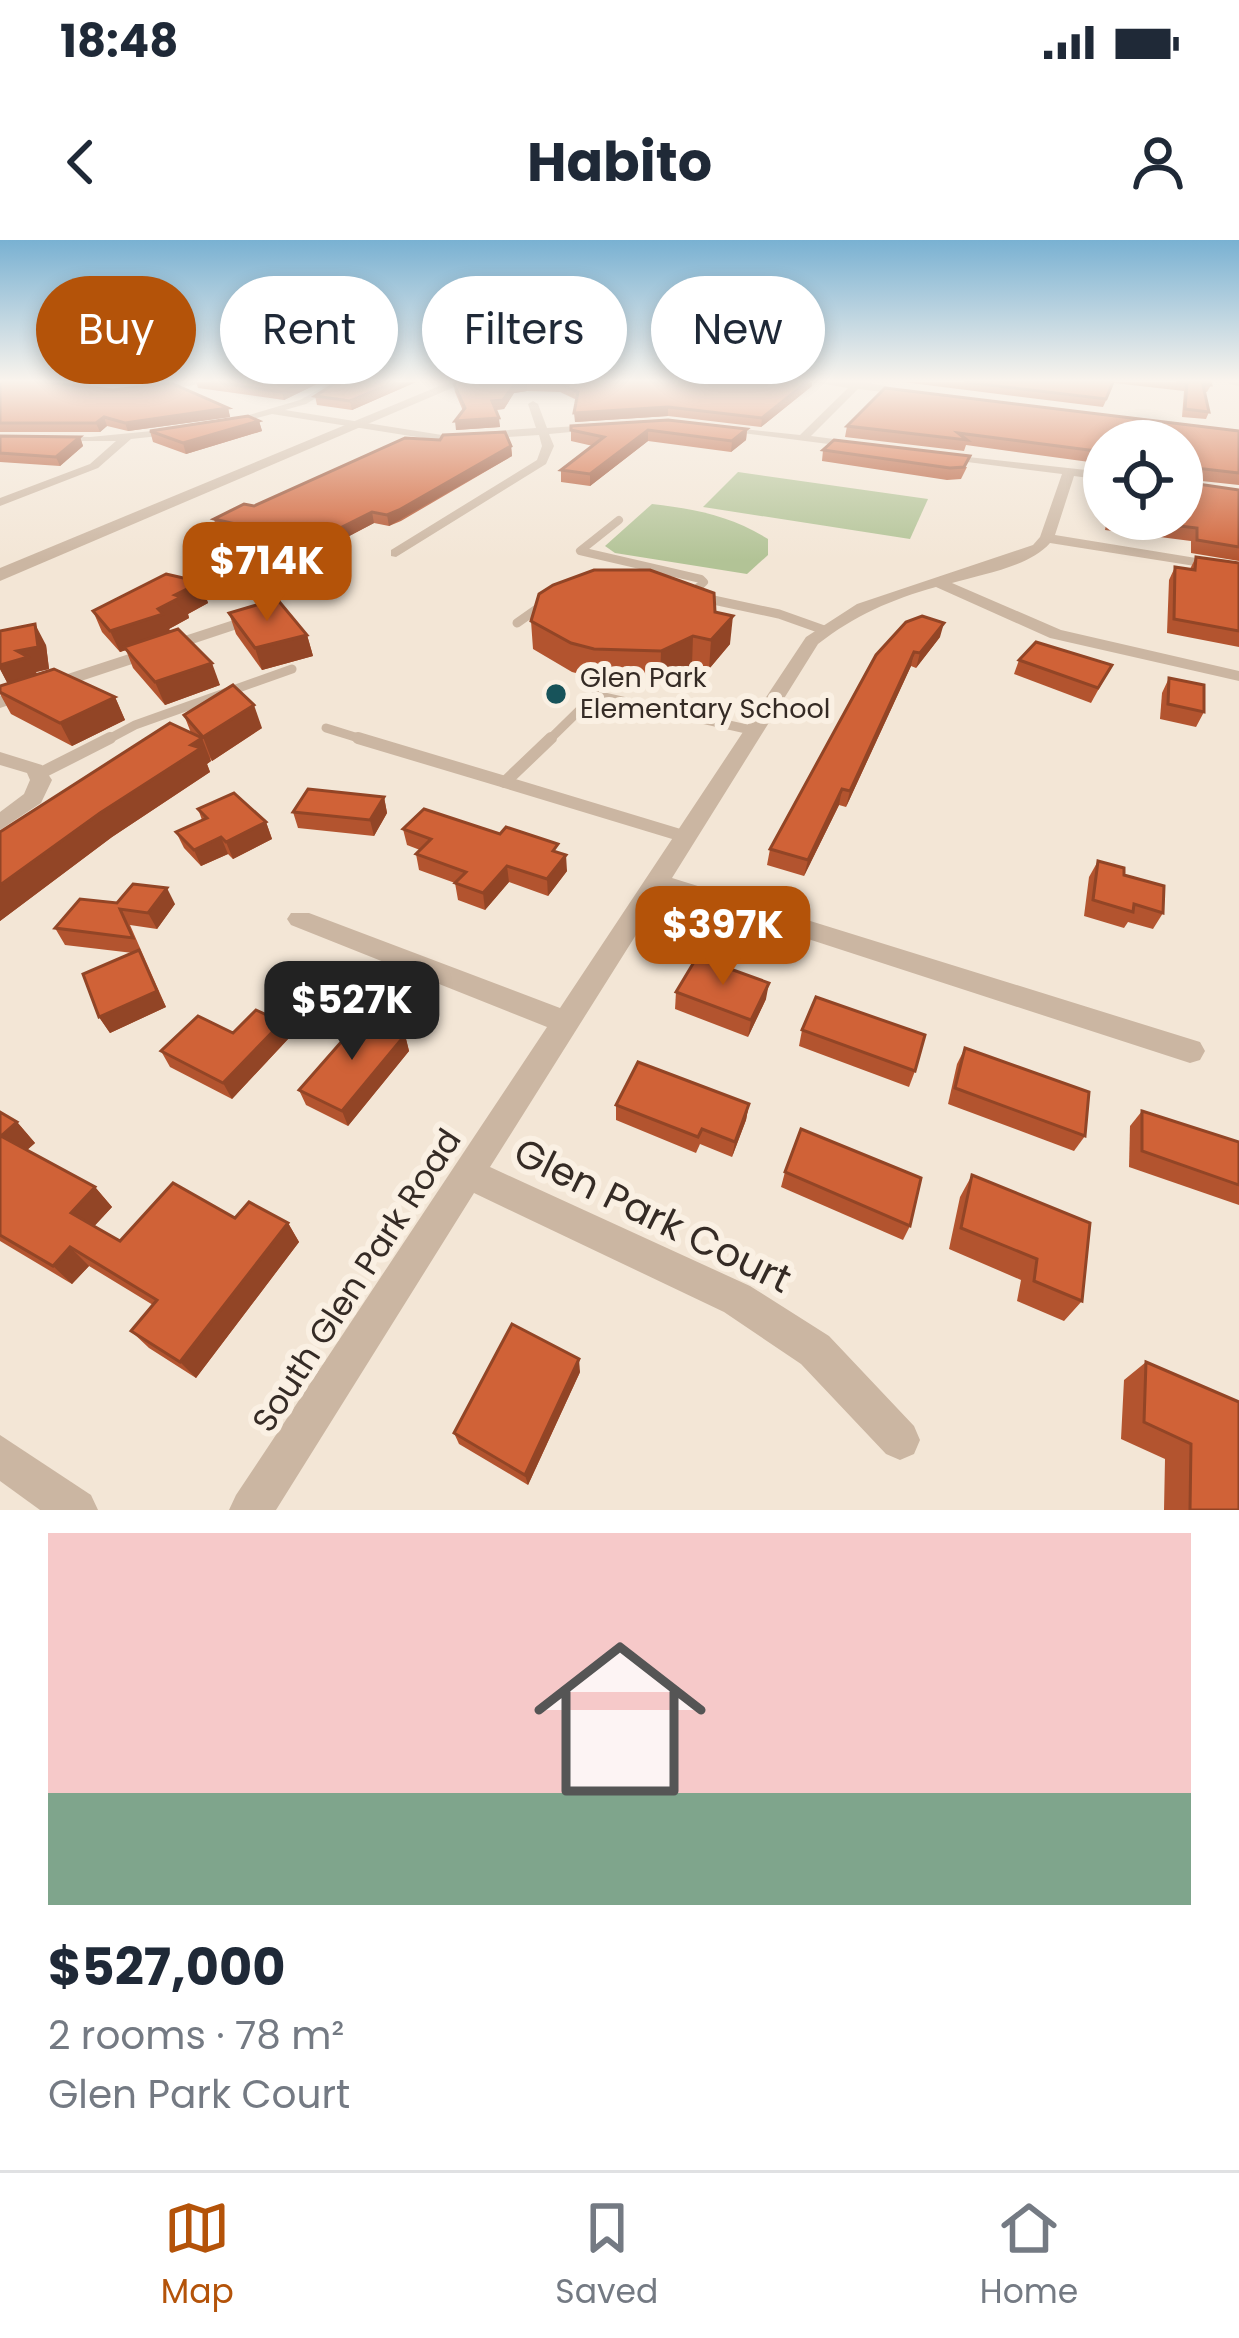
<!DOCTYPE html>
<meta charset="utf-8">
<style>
body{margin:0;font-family:Poppins,sans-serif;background:#f6f6f7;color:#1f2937;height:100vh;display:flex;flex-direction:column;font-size:45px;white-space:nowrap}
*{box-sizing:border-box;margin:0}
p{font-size:39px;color:#747a83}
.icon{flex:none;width:66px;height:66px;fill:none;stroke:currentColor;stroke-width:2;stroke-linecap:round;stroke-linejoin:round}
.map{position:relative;height:1270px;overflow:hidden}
.details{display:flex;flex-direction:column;background:#fff;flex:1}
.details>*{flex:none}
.hud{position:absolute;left:36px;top:36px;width:1167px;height:108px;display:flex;gap:24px}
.controls{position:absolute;left:1083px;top:180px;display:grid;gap:24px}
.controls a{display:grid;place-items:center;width:120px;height:120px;border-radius:50%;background:#fff;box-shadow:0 6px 18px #0003;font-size:60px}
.price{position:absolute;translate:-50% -102px;padding:0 27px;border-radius:24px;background:#b45309;color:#fff;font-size:39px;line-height:78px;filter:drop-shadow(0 3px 6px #0008)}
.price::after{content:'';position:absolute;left:50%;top:72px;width:36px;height:27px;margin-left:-18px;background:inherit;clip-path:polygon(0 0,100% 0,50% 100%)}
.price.selected{background:#222;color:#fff}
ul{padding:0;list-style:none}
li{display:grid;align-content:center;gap:24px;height:636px;padding:0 48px}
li+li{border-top:3px solid #e0e1e3}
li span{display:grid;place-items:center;height:372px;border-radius:0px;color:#555}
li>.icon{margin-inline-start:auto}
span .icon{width:216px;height:216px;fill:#fffc;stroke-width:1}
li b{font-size:51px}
.pill{padding:0 42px;border-radius:54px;background:#fff;box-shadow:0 6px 18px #0003;font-size:42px;line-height:108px}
.pill.selected{background:#b45309;color:#fff}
.status{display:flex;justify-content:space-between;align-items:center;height:84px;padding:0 60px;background:#fff;direction:ltr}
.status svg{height:33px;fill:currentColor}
header{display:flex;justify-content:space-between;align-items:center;height:156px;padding:0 48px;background:#fff;font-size:54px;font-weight:700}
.tabs{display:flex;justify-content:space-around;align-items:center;height:168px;border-top:3px solid #e0e1e3;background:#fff;font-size:33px;color:#747a83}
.tabs a{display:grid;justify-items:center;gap:6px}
.tabs .selected{color:#b45309}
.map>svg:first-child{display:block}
</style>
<div class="status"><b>18:48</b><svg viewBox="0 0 49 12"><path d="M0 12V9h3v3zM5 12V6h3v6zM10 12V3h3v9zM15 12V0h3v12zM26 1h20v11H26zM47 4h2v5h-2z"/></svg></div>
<header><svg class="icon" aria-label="back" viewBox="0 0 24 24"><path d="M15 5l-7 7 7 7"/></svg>Habito<svg class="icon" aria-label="person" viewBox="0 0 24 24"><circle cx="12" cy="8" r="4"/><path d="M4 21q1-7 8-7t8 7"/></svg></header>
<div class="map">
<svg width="1239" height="1270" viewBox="0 0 1239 1270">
<rect width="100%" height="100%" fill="#f3e6d6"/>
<g fill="#b2c396">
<path d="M 738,232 L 928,259 L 910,299 L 703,267 Z"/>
<path d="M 652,264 C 696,269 731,276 768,299 L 768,315 L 747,334 L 615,313 L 605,306 Z"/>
</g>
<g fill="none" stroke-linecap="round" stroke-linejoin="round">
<path stroke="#cbb6a2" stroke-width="8" d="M 619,280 L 580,311 L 701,339 L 704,342 L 696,350"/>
<g stroke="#cbb6a2" stroke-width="9">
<path d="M 691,356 L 699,347"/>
<path d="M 704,358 L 779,374 L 824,390"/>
<path d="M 517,383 L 544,364"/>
<path d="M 326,488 L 368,501"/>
<path d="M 105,501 L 135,485 L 292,429"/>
<path d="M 548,501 L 595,455 L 751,490"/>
</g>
<g stroke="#cbb6a2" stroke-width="12">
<path d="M 358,498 L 505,542"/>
<path d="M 551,498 L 505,542 L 683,596"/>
<path d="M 39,534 L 110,498"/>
</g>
<g fill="#cbb6a2" fill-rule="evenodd">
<path d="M 184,142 L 211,142 L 146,153 L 141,150 Z"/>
<path d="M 332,142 L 343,142 L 306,164 L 285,170 L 442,195 L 536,188 L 528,164 L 533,161 L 538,164 L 547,188 L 664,180 L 669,183 L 549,194 L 554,206 L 546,224 L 396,317 L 391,316 L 391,310 L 537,220 L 542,206 L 539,195 L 442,201 L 272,174 L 223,187 L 218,184 L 300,160 Z"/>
<path d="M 813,142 L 864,142 L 921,153 L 916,156 L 858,149 L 811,196 L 864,203 L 860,208 L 711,189 L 716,186 L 800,195 L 848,148 Z"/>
<path d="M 1228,142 L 1239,142 L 1239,146 L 1229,144 Z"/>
<path d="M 183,188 L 187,193 L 131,199 L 98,228 L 0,266 L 0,258 L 90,224 L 116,201 L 0,201 L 0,195 L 90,197 Z"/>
<path d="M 932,213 L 1104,232 L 1104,240 L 1074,236 L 1055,295 L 1239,325 L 1239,333 L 1050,303 C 1029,327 982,334 952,343 L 1061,390 L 1239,431 L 1239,441 L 1050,398 L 936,347 C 892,359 854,376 818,404 L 672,638 L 1200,802 L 1205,811 L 1200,820 L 1190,823 L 663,652 L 490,927 L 750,1046 L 829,1096 L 914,1186 L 920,1200 L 914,1214 L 900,1220 L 886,1214 L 801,1124 L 724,1072 L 474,953 L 276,1270 L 229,1270 L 236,1255 L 547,787 L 291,685 L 287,679 L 291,673 L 309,673 L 560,768 L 806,397 L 857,364 L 1033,305 L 1040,297 L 1062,234 L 936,218 Z"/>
<path d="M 258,372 L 264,374 L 264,380 L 0,468 L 0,456 Z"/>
<path d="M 0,512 L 42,525 L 52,540 L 41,563 L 0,590 L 0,572 L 24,554 L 30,540 L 27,533 L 0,525 Z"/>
<path d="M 0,1195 L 91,1255 L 98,1270 L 40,1270 L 0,1241 Z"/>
</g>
<path fill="#cbb6a2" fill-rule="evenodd" d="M 449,142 L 466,142 L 0,341 L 0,328 Z"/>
</g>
<g fill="#b3542f">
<path d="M 0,142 L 228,168 L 230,177 L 128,191 L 107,186 L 100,192 L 0,192 Z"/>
<path d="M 196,142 L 321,142 L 284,160 L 198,148 Z"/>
<path d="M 416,142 L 352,170 L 317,165 L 315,156 Z"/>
<path d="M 456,142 L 812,146 L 761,187 L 668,176 L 575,182 L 577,160 L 560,152 L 527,151 L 514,153 L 504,169 L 496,170 L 500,187 L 456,190 L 463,171 L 455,152 L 454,144 Z"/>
<path d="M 903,142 L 1210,142 L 1211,145 L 1207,152 L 1205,152 L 1209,172 L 1206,179 L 1182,177 L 1184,151 L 1114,143 L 1103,167 Z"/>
<path d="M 259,181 L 262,191 L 186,214 L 153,202 L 150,191 Z"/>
<path d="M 847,186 L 1239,191 L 1239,245 L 1183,239 L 1184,242 L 1239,250 L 1239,321 L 1191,313 L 1191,301 L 1105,290 L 1107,279 L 1182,279 L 1182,201 L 1104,201 L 1104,224 L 966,205 L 964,211 L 845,197 Z"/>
<path d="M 747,189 L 746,200 L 731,212 L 648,201 L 590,246 L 561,242 L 561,230 L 593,206 L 571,201 L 571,190 Z"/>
<path d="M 0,196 L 80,197 L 83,206 L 60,226 L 0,222 Z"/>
<path d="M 511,206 L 512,216 L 401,281 L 389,286 L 374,283 L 315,314 L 217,291 L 214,279 L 254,266 Z"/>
<path d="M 823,210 L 967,227 L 961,239 L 947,240 L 822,221 Z"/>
<path d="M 1196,317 L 1239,323 L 1239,407 L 1167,393 L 1169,340 L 1175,327 L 1190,329 Z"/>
<path d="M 201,342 L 208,363 L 188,374 L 189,378 L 169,389 L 220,445 L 165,465 L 133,428 L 126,410 L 120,412 L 102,392 L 93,371 Z"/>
<path d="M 715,372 L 730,404 L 709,429 L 692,425 L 660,440 L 595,438 L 572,432 L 533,409 L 531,381 Z"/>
<path d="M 229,373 L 307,395 L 313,416 L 262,430 L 236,394 Z"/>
<path d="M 0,391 L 46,405 L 49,429 L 36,432 L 37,434 L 115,457 L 125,480 L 72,506 L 11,474 L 0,454 L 0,446 L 8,444 L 0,429 Z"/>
<path d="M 940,397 L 916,428 L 911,426 L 846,567 L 839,565 L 804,636 L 767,625 L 770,609 L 876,415 Z"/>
<path d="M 1019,420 L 1112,425 L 1091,463 L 1014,434 Z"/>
<path d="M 1169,438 L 1204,472 L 1196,487 L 1160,479 L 1162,453 Z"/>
<path d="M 184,475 L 262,488 L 212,521 L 210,518 L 211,521 L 207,524 L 210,532 L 112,597 L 0,681 L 0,592 L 191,493 Z"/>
<path d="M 384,557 L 387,573 L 374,596 L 298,588 L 293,572 Z"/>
<path d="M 198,569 L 266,582 L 272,599 L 233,619 L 228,614 L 201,626 L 184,608 L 176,592 L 202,580 Z"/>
<path d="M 403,589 L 558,612 L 567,631 L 548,656 L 509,642 L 485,670 L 458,660 L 455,643 L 419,630 L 416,614 L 420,610 L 407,605 Z"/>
<path d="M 1098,621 L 1124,635 L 1163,673 L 1153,689 L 1128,682 L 1124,688 L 1084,676 L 1089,637 Z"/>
<path d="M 117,663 L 175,664 L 157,689 L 130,685 L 166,767 L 110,793 L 99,777 L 133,713 L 65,705 L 55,688 Z"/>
<path d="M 676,752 L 766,759 L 748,797 L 675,769 Z"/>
<path d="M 282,782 L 289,798 L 232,859 L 170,827 L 161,811 Z"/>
<path d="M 802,790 L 915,831 L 909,847 L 799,806 Z"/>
<path d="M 405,795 L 409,811 L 348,886 L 306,865 L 299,850 Z"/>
<path d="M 965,808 L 1085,896 L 1074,911 L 948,864 L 957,824 Z"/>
<path d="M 749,864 L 746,880 L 732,917 L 700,904 L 696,913 L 616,880 L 616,865 Z"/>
<path d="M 1142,871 L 1239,902 L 1239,965 L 1129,927 L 1130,886 Z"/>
<path d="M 0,872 L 17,882 L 35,903 L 27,910 L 95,947 L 112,967 L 94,986 L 120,1001 L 235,978 L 288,983 L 299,1002 L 196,1138 L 149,1108 L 131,1091 L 153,1065 L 89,1026 L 72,1044 L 0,1001 Z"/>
<path d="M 785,932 L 910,986 L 903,1000 L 781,947 Z"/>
<path d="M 972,935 L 1082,1061 L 1064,1081 L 1017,1061 L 1021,1040 L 949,1009 L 960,957 Z"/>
<path d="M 1146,1122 L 1239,1270 L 1164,1270 L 1165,1219 L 1121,1199 L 1124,1140 Z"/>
<path d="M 580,1132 L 528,1245 L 459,1204 L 454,1193 Z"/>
</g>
<g fill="#924526">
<path d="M 303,142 L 321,142 L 284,160 L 282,152 Z"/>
<path d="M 396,142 L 416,142 L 352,170 L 350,161 Z"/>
<path d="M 527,142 L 527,151 L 514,153 L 504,169 L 493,170 L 492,161 L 514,145 Z"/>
<path d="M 807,142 L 812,142 L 812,146 L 761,187 L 762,178 Z"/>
<path d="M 668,167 L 668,176 L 575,182 L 574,173 Z"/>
<path d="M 228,168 L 230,177 L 128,191 L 125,183 Z"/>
<path d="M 104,177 L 107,186 L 100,192 L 96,183 Z"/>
<path d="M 499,178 L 500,187 L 456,190 L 455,181 Z"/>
<path d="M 259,181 L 262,191 L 186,214 L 183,203 L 188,200 Z"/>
<path d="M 747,189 L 746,200 L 731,212 L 732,201 Z"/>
<path d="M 648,190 L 648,201 L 590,246 L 590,234 Z"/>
<path d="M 80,197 L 83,206 L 60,226 L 56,217 Z"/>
<path d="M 511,206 L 512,216 L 389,286 L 387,275 Z"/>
<path d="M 372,272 L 374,283 L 315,314 L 312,302 Z"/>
<path d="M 201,342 L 208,363 L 188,374 L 189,378 L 169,389 L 171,396 L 124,407 L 126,410 L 120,412 L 110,391 L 158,369 L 175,355 Z"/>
<path d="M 733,376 L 730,404 L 709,429 L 711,400 Z"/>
<path d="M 944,383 L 940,397 L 916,428 L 920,413 Z"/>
<path d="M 35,384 L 46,405 L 49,429 L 36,432 L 39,439 L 10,448 L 0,429 L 0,425 L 17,411 Z"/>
<path d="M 307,395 L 313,416 L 262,430 L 255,408 Z"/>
<path d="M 693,396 L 692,425 L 660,440 L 661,411 Z"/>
<path d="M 914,412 L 911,426 L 846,567 L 850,551 Z"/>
<path d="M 212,423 L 220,445 L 165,465 L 155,442 Z"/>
<path d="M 115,457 L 125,480 L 72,506 L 60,483 Z"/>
<path d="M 254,465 L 262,488 L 212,521 L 203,497 Z"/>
<path d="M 202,498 L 211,521 L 207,524 L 210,532 L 112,597 L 0,681 L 0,645 Z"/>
<path d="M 842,549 L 839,565 L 804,636 L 808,620 Z"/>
<path d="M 384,557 L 387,573 L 374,596 L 370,580 Z"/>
<path d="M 266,582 L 272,599 L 233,619 L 226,602 Z"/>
<path d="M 221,597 L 228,614 L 201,626 L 194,610 Z"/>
<path d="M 566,615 L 567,631 L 548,656 L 547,639 Z"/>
<path d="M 507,626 L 509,642 L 485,670 L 483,653 Z"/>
<path d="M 167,648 L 175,664 L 157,689 L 148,673 Z"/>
<path d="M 139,710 L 166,767 L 110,793 L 99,777 Z"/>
<path d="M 769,743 L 766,759 L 748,797 L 751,780 Z"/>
<path d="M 282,782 L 289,798 L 232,859 L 223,843 Z"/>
<path d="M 405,795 L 409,811 L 348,886 L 342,871 Z"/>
<path d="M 749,864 L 746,880 L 732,917 L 735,902 Z"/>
<path d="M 17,882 L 35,903 L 20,916 L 1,896 Z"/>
<path d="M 95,947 L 112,967 L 89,992 L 71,973 Z"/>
<path d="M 288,983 L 299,1002 L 196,1138 L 180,1122 Z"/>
<path d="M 70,1007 L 89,1026 L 72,1044 L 53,1026 Z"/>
<path d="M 579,1119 L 580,1132 L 528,1245 L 525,1235 Z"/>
</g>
<g fill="#d06237" stroke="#924526" stroke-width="3">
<path d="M 0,142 L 47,142 L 113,150 L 171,143 L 228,168 L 125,183 L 104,177 L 96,183 L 0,183 Z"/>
<path d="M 211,142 L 303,142 L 282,152 Z"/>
<path d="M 337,142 L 396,142 L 350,161 L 315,156 Z"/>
<path d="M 456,142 L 807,142 L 762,178 L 668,167 L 574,173 L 578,152 L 560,144 L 527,142 L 514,145 L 503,160 L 492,161 L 499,178 L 455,181 L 465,168 L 454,144 Z"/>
<path d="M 964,142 L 1113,142 L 1106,159 Z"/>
<path d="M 1176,142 L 1210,142 L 1211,145 L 1203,145 L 1209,172 L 1185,169 L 1187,143 Z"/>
<path d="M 885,148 L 1239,191 L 1239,233 L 1187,227 L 1182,231 L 1184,242 L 1239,250 L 1239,307 L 1197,300 L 1197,288 L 1120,279 L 1182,279 L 1182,201 L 1104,201 L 1104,212 L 958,193 L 967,200 L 847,186 Z"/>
<path d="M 248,176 L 259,181 L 183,203 L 150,191 Z"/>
<path d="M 668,180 L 747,189 L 732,201 L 648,190 L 590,234 L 561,230 L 604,197 L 571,190 L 571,186 Z"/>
<path d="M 505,192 L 511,206 L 399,270 L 387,275 L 372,272 L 312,302 L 214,279 L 244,264 L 254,266 L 405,198 L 440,200 L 443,195 Z"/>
<path d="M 0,196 L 80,197 L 56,217 L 0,213 Z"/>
<path d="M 834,200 L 970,216 L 964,227 L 950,228 L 823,210 Z"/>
<path d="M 1196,317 L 1239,323 L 1239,391 L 1174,379 L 1175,327 L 1195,330 Z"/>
<path d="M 594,330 L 650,330 L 714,353 L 715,372 L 733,376 L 711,400 L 693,396 L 661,411 L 594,409 L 571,403 L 531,381 L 539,354 L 553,345 Z"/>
<path d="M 166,334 L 201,342 L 175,355 L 181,357 L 158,369 L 163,374 L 110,391 L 93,371 Z"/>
<path d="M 277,359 L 307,395 L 255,408 L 229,373 Z"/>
<path d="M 922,376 L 944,383 L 920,413 L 914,412 L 850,551 L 842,549 L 808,620 L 770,609 L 876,415 L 906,382 Z"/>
<path d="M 35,384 L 38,407 L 17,411 L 28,417 L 0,425 L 0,391 Z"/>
<path d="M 178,389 L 212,423 L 155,442 L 124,407 Z"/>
<path d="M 1036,402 L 1112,425 L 1098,448 L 1019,420 Z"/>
<path d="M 54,429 L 115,457 L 60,483 L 0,452 L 0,446 Z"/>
<path d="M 1169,438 L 1204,445 L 1204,472 L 1168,464 Z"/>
<path d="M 233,445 L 254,465 L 203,497 L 184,475 Z"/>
<path d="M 170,483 L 202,498 L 191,505 L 201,508 L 100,573 L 0,645 L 0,592 Z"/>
<path d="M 308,549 L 384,557 L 370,580 L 293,572 Z"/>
<path d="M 234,553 L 266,582 L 226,602 L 221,597 L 194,610 L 176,592 L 207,578 L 198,569 Z"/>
<path d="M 424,569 L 500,594 L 506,587 L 558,604 L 553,611 L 566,615 L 547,639 L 507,626 L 483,653 L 455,643 L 466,632 L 416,614 L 431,599 L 403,589 Z"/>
<path d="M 1098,621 L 1124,628 L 1124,635 L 1164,646 L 1163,673 L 1134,664 L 1133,672 L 1093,660 Z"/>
<path d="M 133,644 L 167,648 L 148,673 L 120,669 L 133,698 L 55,688 L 80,659 L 117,663 Z"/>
<path d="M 139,710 L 157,751 L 99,777 L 83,734 Z"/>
<path d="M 697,717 L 769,743 L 751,780 L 676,752 Z"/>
<path d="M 816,757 L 925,795 L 915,831 L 802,790 Z"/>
<path d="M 256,770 L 282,782 L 223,843 L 161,811 L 198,776 L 233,793 Z"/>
<path d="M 364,776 L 405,795 L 342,871 L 299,850 Z"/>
<path d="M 965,808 L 1089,852 L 1085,896 L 955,848 Z"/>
<path d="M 638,822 L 749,864 L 735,902 L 702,889 L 698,897 L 616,865 Z"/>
<path d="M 1142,871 L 1239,902 L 1239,945 L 1142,911 Z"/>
<path d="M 0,872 L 17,882 L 1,896 L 95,947 L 71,973 L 120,1001 L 173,943 L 235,978 L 249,962 L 288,983 L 180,1122 L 131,1091 L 157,1060 L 70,1007 L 53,1026 L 0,995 Z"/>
<path d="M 801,889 L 921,938 L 910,986 L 785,932 Z"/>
<path d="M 972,935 L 1090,983 L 1082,1061 L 1034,1041 L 1037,1019 L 961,988 Z"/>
<path d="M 512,1084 L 579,1119 L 525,1235 L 454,1193 Z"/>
<path d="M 1146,1122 L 1239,1162 L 1239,1270 L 1190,1270 L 1191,1204 L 1144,1182 Z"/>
</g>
<linearGradient id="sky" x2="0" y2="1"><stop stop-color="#79b1d2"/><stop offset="0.44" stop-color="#faf4ed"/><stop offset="1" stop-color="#faf4ed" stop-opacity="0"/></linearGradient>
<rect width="1239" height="320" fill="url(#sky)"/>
<circle fill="#17535a" stroke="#faf0e3" stroke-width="4.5" cx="556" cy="454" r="12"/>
<g text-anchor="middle" stroke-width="12" stroke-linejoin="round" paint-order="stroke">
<g font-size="27" fill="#352b25" stroke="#faf0e3" text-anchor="start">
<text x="580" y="447">Glen Park<tspan x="580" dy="31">Elementary School</tspan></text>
</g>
<g font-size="33" fill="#352b25" stroke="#faf0e3">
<text transform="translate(356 1040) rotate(-57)" y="12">South Glen Park Road</text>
</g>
<g font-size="39" fill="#352b25" stroke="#faf0e3">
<text transform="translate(653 975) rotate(26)" y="14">Glen Park Court</text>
</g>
</g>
</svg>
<div class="controls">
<a><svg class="icon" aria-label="locate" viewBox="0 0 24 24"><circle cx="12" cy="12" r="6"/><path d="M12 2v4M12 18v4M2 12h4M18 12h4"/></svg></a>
</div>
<b class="price" style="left:267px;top:384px">$714K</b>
<b class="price" style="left:723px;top:748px">$397K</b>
<b class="price selected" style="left:352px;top:823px">$527K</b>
<div class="hud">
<a class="pill selected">Buy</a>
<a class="pill">Rent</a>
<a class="pill">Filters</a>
<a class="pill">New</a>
</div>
</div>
<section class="details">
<ul>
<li><span style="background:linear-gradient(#f6c9c9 70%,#7fa58c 0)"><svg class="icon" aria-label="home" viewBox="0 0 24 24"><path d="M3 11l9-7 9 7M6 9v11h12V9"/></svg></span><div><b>$527,000</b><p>2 rooms · 78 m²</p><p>Glen Park Court</p></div></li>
</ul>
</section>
<nav class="tabs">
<a class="selected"><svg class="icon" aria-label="map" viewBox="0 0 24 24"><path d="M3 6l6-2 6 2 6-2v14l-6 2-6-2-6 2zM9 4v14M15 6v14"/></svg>Map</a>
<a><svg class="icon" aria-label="saved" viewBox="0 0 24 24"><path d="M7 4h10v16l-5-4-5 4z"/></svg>Saved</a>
<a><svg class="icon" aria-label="home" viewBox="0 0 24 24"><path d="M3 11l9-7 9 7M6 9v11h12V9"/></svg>Home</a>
</nav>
